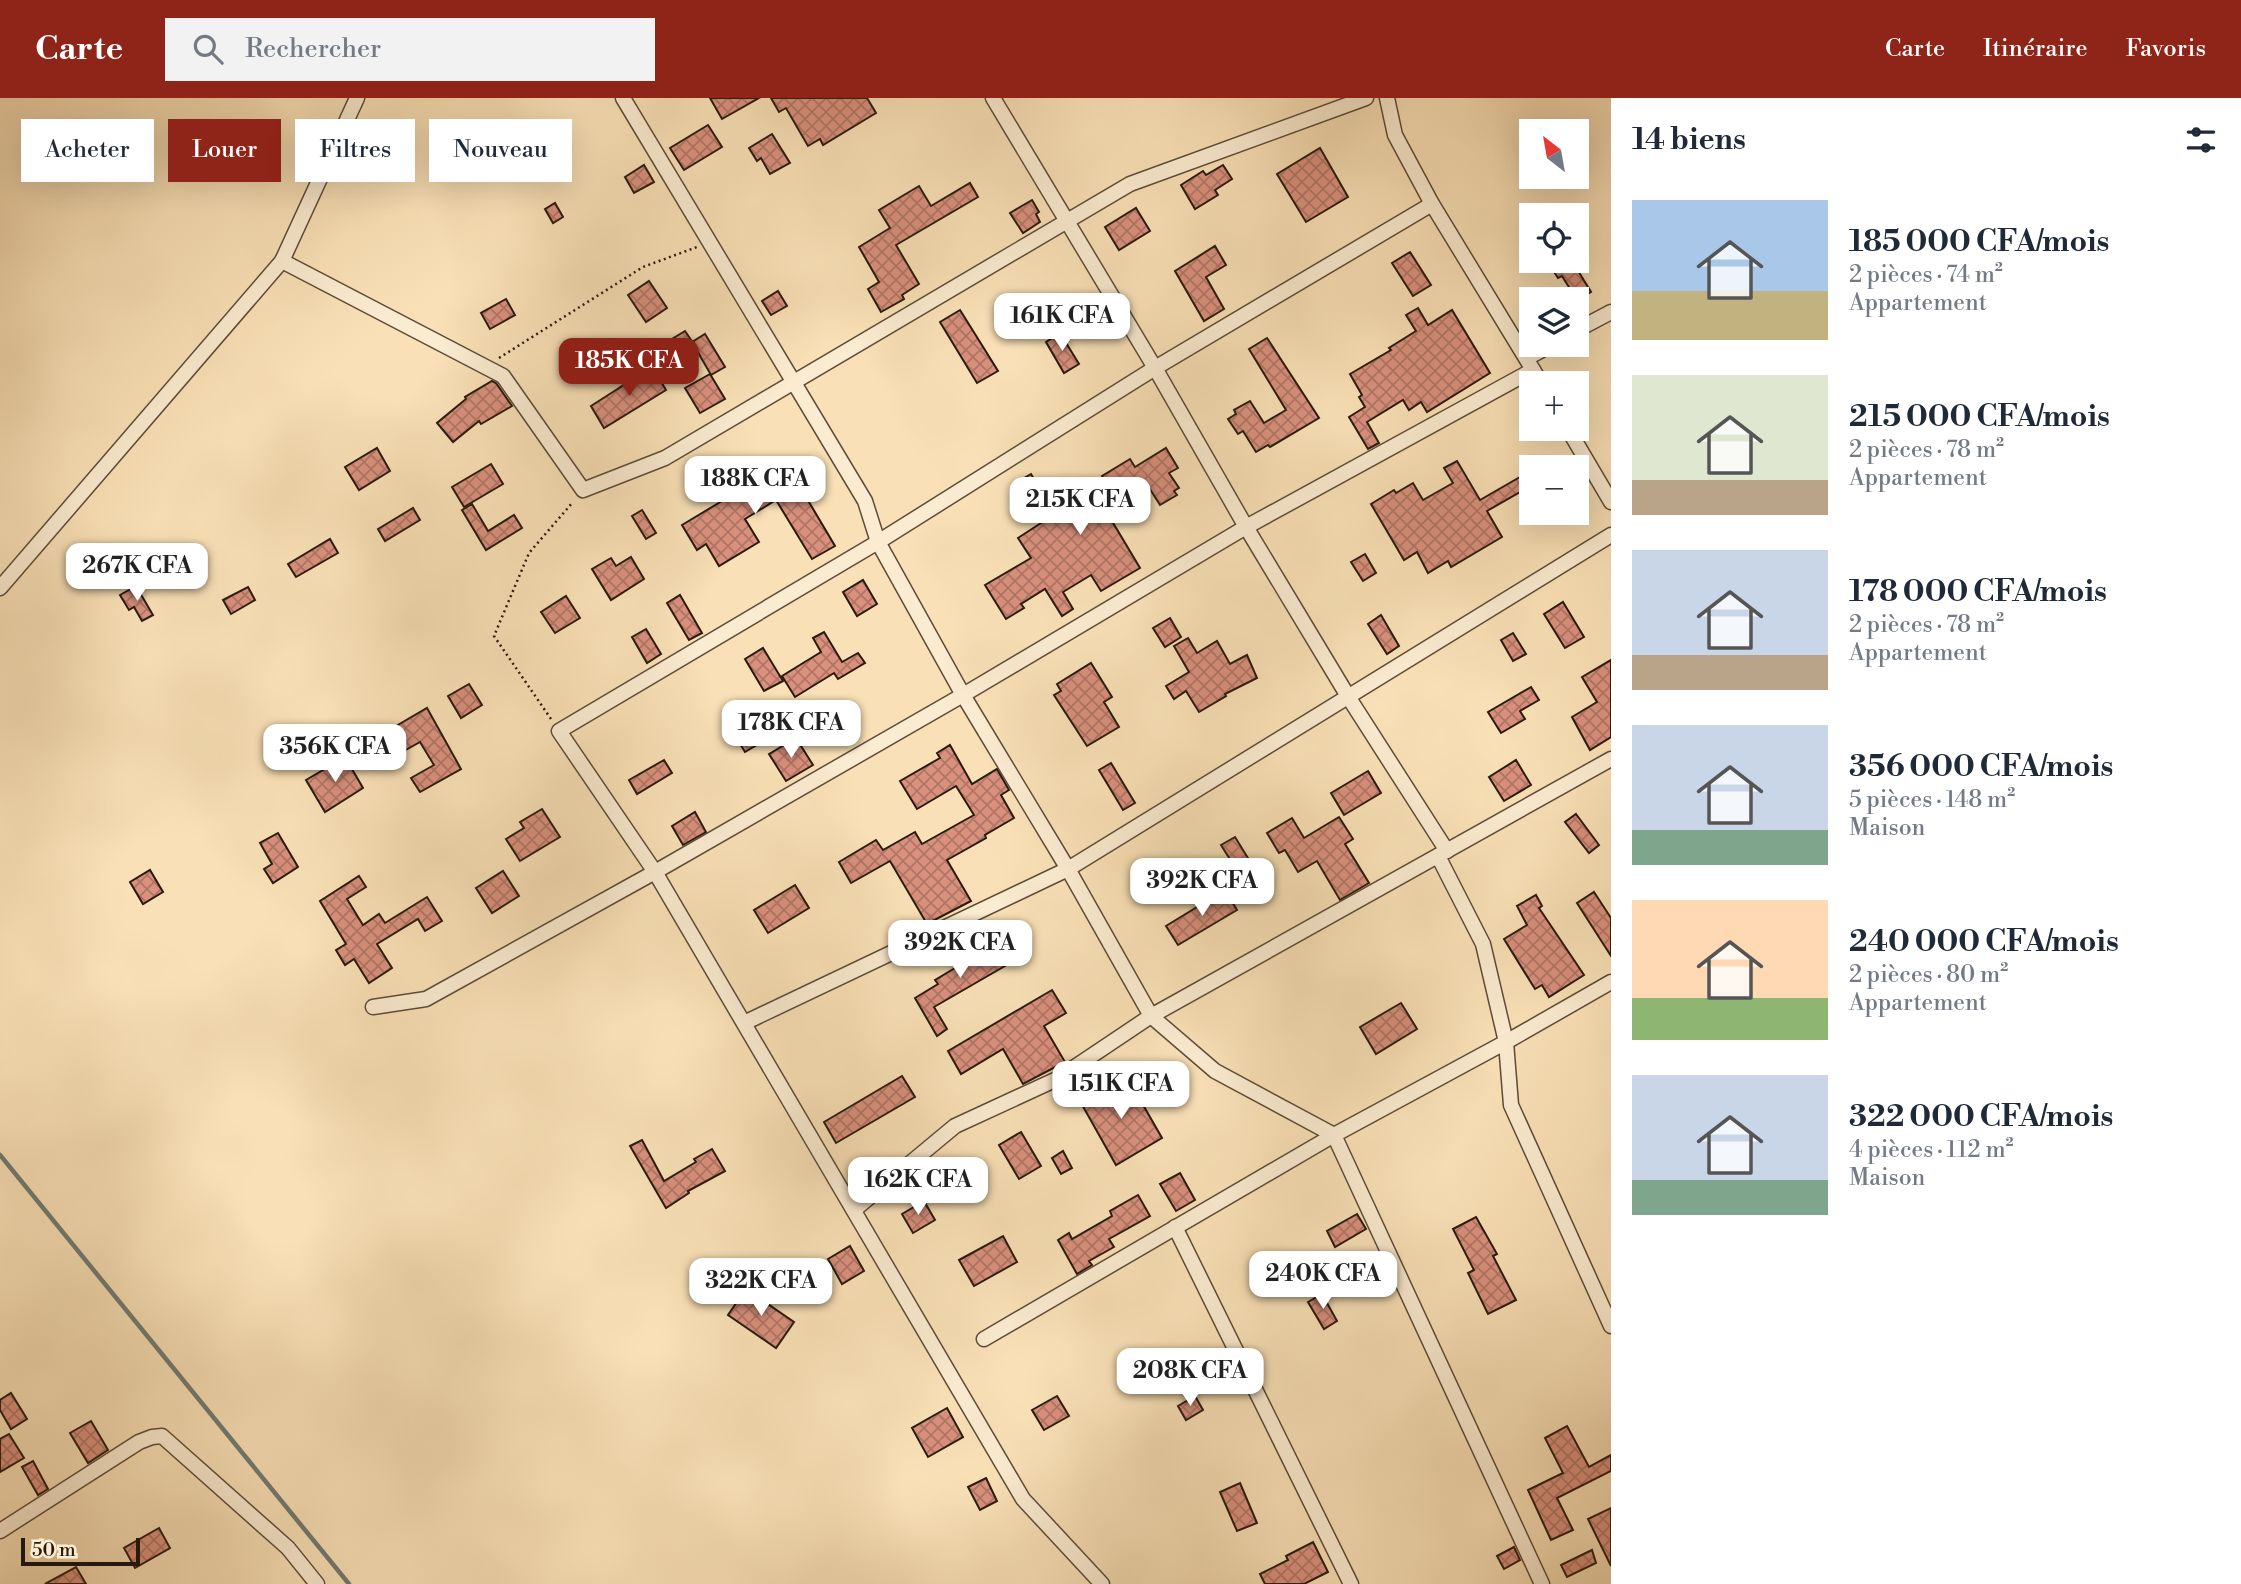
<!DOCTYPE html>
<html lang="fr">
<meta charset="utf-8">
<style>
body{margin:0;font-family:"Libre Bodoni",serif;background:#f2f2f3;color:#1f2937;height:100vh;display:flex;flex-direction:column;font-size:26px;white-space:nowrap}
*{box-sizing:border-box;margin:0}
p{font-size:23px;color:#747a83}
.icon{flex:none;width:38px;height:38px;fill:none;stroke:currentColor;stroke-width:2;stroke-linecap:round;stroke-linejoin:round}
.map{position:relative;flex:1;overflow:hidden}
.sheet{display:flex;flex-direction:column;background:#fff;width:630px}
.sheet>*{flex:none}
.top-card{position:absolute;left:21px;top:21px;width:665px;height:63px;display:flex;gap:14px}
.needle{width:46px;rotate:329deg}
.buttons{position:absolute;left:1519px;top:21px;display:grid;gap:14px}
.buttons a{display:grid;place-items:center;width:70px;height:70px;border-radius:0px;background:#fff;box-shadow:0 7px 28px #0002;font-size:35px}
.scale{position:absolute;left:21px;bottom:18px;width:119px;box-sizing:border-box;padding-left:7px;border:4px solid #291a0e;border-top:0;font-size:19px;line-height:24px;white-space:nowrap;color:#291a0e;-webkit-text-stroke:5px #fbebd0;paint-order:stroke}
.price{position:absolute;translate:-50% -60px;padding:0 16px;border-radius:14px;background:#fff;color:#222;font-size:23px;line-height:46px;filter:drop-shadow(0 2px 4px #0008)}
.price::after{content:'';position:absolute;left:50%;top:42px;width:21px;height:16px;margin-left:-10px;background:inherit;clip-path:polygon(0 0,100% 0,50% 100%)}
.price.current{background:#8f2418;color:#fff}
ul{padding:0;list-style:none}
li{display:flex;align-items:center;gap:21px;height:175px;padding:0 21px}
li span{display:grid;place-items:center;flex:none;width:196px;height:140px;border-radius:0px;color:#555}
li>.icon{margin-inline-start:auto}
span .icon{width:84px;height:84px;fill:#fffc;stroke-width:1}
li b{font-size:30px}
h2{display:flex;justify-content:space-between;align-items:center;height:84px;padding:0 21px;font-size:30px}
.pill{padding:0 24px;border-radius:0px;background:#fff;box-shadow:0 7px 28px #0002;font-size:24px;line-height:63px}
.pill.current{background:#8f2418;color:#fff}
header{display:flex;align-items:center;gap:42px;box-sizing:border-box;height:98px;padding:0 35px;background:#8f2418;color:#fff}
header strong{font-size:33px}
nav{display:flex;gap:38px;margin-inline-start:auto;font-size:24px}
.search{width:490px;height:63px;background:#f2f2f3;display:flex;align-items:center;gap:18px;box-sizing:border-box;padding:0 24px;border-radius:0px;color:#747a83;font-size:26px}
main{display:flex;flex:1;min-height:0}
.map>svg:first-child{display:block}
</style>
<header>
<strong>Carte</strong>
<div class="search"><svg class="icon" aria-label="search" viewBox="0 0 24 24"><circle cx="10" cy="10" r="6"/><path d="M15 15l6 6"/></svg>Rechercher</div>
<nav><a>Carte</a><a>Itinéraire</a><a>Favoris</a></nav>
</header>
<main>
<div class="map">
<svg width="1611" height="1486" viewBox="0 0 1611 1486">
<defs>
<pattern id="building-cross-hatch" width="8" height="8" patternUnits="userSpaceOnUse" patternTransform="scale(1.75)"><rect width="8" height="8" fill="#d9907d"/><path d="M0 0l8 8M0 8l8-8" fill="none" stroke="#b07565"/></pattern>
</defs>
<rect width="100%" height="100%" fill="#f9e0b6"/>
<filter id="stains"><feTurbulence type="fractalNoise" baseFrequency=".00286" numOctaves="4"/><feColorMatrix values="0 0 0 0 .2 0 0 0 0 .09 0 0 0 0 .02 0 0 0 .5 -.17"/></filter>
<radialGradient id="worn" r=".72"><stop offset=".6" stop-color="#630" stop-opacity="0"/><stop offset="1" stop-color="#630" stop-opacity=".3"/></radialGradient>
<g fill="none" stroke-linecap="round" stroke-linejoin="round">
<path stroke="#707b73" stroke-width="4.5" d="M 0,1057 L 349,1486"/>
</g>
<g fill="url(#building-cross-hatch)" stroke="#291a0e" stroke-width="2">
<path d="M 710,0 L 759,0 L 722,21 Z"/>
<path d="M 771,0 L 867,0 L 876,15 L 823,47 L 820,41 L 808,48 L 786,10 L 779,14 Z"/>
<path d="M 708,27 L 722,49 L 684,72 L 670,50 Z"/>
<path d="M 772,36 L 790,65 L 770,76 L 761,60 L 757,63 L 749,50 Z"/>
<path d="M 1320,50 L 1348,99 L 1306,124 L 1277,76 Z"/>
<path d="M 644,67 L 654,84 L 634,95 L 625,79 Z"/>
<path d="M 1223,67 L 1232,81 L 1215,92 L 1218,97 L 1195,111 L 1181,87 L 1203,73 L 1206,77 Z"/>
<path d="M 970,85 L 978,99 L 896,147 L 919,186 L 902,197 L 904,201 L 881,214 L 868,191 L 879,184 L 859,149 L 890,130 L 879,112 L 919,88 L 931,108 Z"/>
<path d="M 1032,102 L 1039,114 L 1036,116 L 1040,124 L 1023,135 L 1010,115 Z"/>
<path d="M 555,105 L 563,119 L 553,125 L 545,111 Z"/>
<path d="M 1136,110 L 1150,133 L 1119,152 L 1105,129 Z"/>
<path d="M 1215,148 L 1226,167 L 1206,179 L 1224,211 L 1204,223 L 1175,173 Z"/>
<path d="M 1410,154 L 1431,187 L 1413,198 L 1392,165 Z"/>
<path d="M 1547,163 L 1572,163 L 1591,194 L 1577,202 L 1562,178 L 1558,180 Z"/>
<path d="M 649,183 L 667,210 L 646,224 L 628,197 Z"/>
<path d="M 778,193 L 787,208 L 771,217 L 762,203 Z"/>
<path d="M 506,201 L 515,217 L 490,231 L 481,215 Z"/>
<path d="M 1418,210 L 1428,227 L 1452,212 L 1490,275 L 1427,314 L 1421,304 L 1409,312 L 1403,302 L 1367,324 L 1379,345 L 1368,351 L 1349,319 L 1365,309 L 1359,299 L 1362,297 L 1350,276 L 1391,252 L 1389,250 L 1416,233 L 1406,217 Z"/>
<path d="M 960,212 L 998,273 L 977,285 L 940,224 Z"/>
<path d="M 685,233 L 693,245 L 655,268 L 647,256 Z"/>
<path d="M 1060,235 L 1079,266 L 1064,275 L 1046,244 Z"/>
<path d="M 705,236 L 725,269 L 711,277 L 692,244 Z"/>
<path d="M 1267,240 L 1319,320 L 1270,349 L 1268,347 L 1256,354 L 1243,333 L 1238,336 L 1228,321 L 1236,316 L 1234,312 L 1250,303 L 1264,325 L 1286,312 L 1249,251 Z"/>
<path d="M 652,269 L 666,292 L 604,330 L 591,308 Z"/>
<path d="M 710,276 L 725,301 L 700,315 L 685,290 Z"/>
<path d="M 492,283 L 496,285 L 512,308 L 481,326 L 479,323 L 453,344 L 437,325 L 466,301 L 465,299 Z"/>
<path d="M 377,350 L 390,373 L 359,392 L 345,369 Z"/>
<path d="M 1166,350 L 1178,370 L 1169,375 L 1179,390 L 1174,393 L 1177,397 L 1160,407 L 1148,388 L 1106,413 L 1140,470 L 1101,493 L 1091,477 L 1063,494 L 1073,511 L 1062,518 L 1045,491 L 1021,506 L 1024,510 L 1006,521 L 985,487 L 1031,460 L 1018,440 L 1041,425 L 1017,384 L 1031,376 L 1053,413 L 1105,382 L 1102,378 L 1130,361 L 1135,369 Z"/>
<path d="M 738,363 L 752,387 L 770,376 L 777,387 L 793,377 L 835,448 L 812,461 L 776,402 L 745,421 L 759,444 L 719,468 L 706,446 L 697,452 L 682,427 L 732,397 L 718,375 Z"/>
<path d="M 1457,363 L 1480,402 L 1520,379 L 1527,390 L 1487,413 L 1502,439 L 1451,469 L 1448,463 L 1428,475 L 1417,454 L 1404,462 L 1371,406 L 1394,392 L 1396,395 L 1413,385 L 1423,402 L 1453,385 L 1444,370 Z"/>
<path d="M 491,366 L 503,386 L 464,409 L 452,389 Z"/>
<path d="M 472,406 L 488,433 L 514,417 L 522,430 L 486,452 L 462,412 Z"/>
<path d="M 413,410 L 420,422 L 385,443 L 378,431 Z"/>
<path d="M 642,412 L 656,435 L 646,441 L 632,418 Z"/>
<path d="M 330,441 L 338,455 L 296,479 L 288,466 Z"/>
<path d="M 1365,456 L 1376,475 L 1363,483 L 1351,464 Z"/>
<path d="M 631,459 L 644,481 L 611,502 L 592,471 L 611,460 L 616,468 Z"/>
<path d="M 863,482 L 877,506 L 857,518 L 843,494 Z"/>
<path d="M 136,488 L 153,517 L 142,523 L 134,509 L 129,512 L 120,497 Z"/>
<path d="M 248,489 L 255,502 L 231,516 L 223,502 Z"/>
<path d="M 680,497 L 702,535 L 689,542 L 667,505 Z"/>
<path d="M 566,498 L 580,520 L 555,535 L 541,514 Z"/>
<path d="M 1563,504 L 1584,539 L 1565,550 L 1544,516 Z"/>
<path d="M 1381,517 L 1399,548 L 1387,556 L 1368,526 Z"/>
<path d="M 1170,520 L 1181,539 L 1165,549 L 1153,530 Z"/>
<path d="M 646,531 L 661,556 L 647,565 L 632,539 Z"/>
<path d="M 824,534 L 842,564 L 858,555 L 865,565 L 838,581 L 834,575 L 795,599 L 782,578 L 821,554 L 813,540 Z"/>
<path d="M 1513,535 L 1526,556 L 1513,563 L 1501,542 Z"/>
<path d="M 1188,540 L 1197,555 L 1217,543 L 1230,566 L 1247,557 L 1257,580 L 1225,596 L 1226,598 L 1199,614 L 1186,593 L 1174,601 L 1166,588 L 1189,574 L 1174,548 Z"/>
<path d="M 763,550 L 783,583 L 764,593 L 745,561 Z"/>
<path d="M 1611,562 L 1611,639 L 1590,652 L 1572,619 L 1597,604 L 1582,579 Z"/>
<path d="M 1091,565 L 1112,599 L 1104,604 L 1119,629 L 1087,648 L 1054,597 L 1061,593 L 1057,586 Z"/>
<path d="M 469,586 L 482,607 L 461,620 L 448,598 Z"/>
<path d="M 1531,589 L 1539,602 L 1520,613 L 1525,621 L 1501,635 L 1488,614 Z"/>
<path d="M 427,610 L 461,671 L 420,694 L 411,680 L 434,667 L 420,644 L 404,653 L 391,631 Z"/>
<path d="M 751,626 L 762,644 L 745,654 L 734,636 Z"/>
<path d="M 796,640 L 813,667 L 786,683 L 769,656 Z"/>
<path d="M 950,647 L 972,686 L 997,671 L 1009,692 L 1001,697 L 1014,720 L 985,737 L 986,740 L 947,762 L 971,803 L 927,826 L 890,763 L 851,785 L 839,764 L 876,742 L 883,752 L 915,734 L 922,746 L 974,717 L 956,688 L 917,711 L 900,683 L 940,660 L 937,655 Z"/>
<path d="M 345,659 L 363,690 L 325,714 L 306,682 Z"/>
<path d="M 664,662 L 672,675 L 637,696 L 629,682 Z"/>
<path d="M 1516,662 L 1531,687 L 1504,703 L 1489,679 Z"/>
<path d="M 1111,665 L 1135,705 L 1123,712 L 1099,672 Z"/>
<path d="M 1368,673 L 1381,695 L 1344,717 L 1331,695 Z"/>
<path d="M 542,711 L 560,739 L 520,763 L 506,741 L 524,730 L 520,724 Z"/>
<path d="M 695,714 L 706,734 L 683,747 L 672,728 Z"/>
<path d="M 1576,716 L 1599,747 L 1589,755 L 1565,724 Z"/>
<path d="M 1339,719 L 1353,741 L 1345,746 L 1369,785 L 1340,802 L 1317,763 L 1298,774 L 1285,752 L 1279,755 L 1267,735 L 1292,720 L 1304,740 Z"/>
<path d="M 278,735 L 298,769 L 273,785 L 264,771 L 272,766 L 260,745 Z"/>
<path d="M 1235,739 L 1251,765 L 1238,774 L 1221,747 Z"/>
<path d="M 150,772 L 163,794 L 143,806 L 130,784 Z"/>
<path d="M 503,773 L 519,798 L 492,815 L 476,790 Z"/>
<path d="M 359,778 L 366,789 L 347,801 L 363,827 L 379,816 L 385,825 L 427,799 L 442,823 L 425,833 L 418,821 L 377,846 L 392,870 L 369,885 L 354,861 L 345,867 L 336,852 L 346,846 L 320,803 Z"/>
<path d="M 795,787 L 809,810 L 768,835 L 754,812 Z"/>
<path d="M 1225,792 L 1237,812 L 1178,847 L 1166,828 Z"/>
<path d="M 1594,794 L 1611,820 L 1611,858 L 1577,805 Z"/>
<path d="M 1536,797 L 1542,808 L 1539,810 L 1584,877 L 1549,899 L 1542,887 L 1535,891 L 1504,841 L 1527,827 L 1517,808 Z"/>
<path d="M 988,840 L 1005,868 L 934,909 L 947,931 L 937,938 L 915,900 L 938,886 L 935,882 L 955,870 L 950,862 Z"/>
<path d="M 1052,892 L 1066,915 L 1044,928 L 1065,964 L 1023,986 L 1003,951 L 961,976 L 948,953 Z"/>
<path d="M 1401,905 L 1417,931 L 1376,956 L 1360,929 Z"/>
<path d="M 902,978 L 915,999 L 836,1045 L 824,1024 Z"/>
<path d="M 1127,979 L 1162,1040 L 1116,1067 L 1081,1005 Z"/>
<path d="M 1021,1034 L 1041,1068 L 1019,1081 L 999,1047 Z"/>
<path d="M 642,1042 L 664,1083 L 696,1064 L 694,1061 L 712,1051 L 725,1073 L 688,1093 L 689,1095 L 666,1110 L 630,1048 Z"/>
<path d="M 1063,1053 L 1072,1070 L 1061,1076 L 1052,1060 Z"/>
<path d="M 1180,1075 L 1195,1102 L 1176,1113 L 1160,1086 Z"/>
<path d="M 1138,1097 L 1150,1118 L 1109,1141 L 1114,1149 L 1089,1163 L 1092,1167 L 1077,1176 L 1058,1142 L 1069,1135 L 1072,1141 L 1112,1118 L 1110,1113 Z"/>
<path d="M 924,1103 L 935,1122 L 913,1135 L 902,1116 Z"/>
<path d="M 1357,1116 L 1366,1131 L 1335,1149 L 1327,1133 Z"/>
<path d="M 1476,1119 L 1497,1156 L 1493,1158 L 1516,1202 L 1488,1216 L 1468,1175 L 1474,1172 L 1453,1131 Z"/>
<path d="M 1003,1138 L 1017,1164 L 974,1188 L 959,1162 Z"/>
<path d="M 850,1148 L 864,1173 L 842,1186 L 828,1161 Z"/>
<path d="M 746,1191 L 794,1224 L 776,1250 L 728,1217 Z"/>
<path d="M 1322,1196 L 1337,1223 L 1324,1231 L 1308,1204 Z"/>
<path d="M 1172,1256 L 1180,1271 L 1165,1279 L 1157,1265 Z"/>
<path d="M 11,1295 L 27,1321 L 11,1331 L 0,1312 L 0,1302 Z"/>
<path d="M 1057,1298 L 1069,1318 L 1044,1332 L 1032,1312 Z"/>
<path d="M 1195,1298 L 1203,1312 L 1186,1322 L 1178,1308 Z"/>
<path d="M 947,1310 L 963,1339 L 928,1359 L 912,1330 Z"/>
<path d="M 91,1323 L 108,1352 L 88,1365 L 70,1335 Z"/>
<path d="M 1567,1328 L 1589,1369 L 1611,1357 L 1611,1373 L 1557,1400 L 1573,1432 L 1551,1442 L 1528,1392 L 1563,1375 L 1545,1340 Z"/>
<path d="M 9,1336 L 24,1360 L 0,1374 L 0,1341 Z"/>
<path d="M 33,1363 L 48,1391 L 38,1397 L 22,1369 Z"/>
<path d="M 986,1380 L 997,1403 L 980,1412 L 968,1389 Z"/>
<path d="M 1240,1385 L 1257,1425 L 1237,1433 L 1220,1394 Z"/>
<path d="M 1611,1410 L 1611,1468 L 1588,1421 Z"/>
<path d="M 159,1430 L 170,1450 L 135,1470 L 124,1450 Z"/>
<path d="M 1313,1444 L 1328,1474 L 1304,1486 L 1265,1486 L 1260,1476 L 1288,1462 L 1286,1458 Z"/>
<path d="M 1514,1449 L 1520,1462 L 1504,1471 L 1497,1458 Z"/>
<path d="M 1592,1452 L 1596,1465 L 1567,1479 L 1561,1467 Z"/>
<path d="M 76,1469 L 86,1486 L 45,1486 Z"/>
</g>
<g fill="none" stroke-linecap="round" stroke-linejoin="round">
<defs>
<g id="minor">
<path d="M 623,0 L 865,403 L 878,444 L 963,597 L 1068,771 L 1151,918 L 1215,973 L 1334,1037 L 1542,1486"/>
<path d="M 993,0 L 1155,270 L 1246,429 L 1349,600 L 1447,753"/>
<path d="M 1387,0 L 1395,37 L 1432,106 L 1541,285"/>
<path d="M 282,163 L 503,278 L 583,392 L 665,360 L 1130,86 L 1366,0"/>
<path d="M 1577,232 L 1611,214"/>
<path d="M 1527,260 L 1551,247"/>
<path d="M 1568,331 L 1611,404"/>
<path d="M 0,490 L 282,163 L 357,0"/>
<path d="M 1438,758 L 1483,846 L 1506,944 L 1511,1007 L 1611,1228"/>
<path d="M 373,909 L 426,901 L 655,774 L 963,597 L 1246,429 L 1533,272"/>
<path d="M 744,925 L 1068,771 L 1611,437"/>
<path d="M 854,1112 L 955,1028 L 1057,981 L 1151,918 L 1611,661"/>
<path d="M 1175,1129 L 1351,1486"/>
<path d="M 984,1241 L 1334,1037 L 1506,944 L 1611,884"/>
<path d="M 0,1433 L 139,1344 L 152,1339 L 162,1338 L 288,1450 L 317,1486"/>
<path d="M 1102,1486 L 1023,1401 L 655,774 L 559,633 L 878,444 L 1155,270 L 1432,106"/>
</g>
</defs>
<use href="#minor" stroke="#5d4c38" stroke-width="17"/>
<g stroke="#291a0e" stroke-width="2.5" stroke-dasharray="2 3.5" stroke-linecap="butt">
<path d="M 499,260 L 643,169 L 697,149"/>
<path d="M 551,621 L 494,538 L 529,455 L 573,404"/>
</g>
<use href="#minor" stroke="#fbebd0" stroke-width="14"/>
</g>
<rect width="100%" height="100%" filter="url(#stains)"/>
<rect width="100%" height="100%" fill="url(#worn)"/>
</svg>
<div class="buttons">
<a><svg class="needle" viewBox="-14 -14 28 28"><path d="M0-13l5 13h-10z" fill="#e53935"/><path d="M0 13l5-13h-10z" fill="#747a83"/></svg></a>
<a><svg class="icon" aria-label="locate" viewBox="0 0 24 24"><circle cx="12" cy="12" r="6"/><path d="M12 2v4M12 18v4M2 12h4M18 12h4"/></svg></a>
<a><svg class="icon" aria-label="layers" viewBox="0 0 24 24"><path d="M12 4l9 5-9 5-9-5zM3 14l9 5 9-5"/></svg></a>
<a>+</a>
<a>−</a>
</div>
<div class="scale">50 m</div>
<b class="price" style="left:1062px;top:255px">161K CFA</b>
<b class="price current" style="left:629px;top:300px">185K CFA</b>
<b class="price" style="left:755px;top:418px">188K CFA</b>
<b class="price" style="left:1080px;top:439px">215K CFA</b>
<b class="price" style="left:137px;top:505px">267K CFA</b>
<b class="price" style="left:791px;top:662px">178K CFA</b>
<b class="price" style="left:335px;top:686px">356K CFA</b>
<b class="price" style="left:1202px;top:820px">392K CFA</b>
<b class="price" style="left:960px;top:882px">392K CFA</b>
<b class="price" style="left:1121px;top:1023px">151K CFA</b>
<b class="price" style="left:918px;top:1119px">162K CFA</b>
<b class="price" style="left:1323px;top:1213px">240K CFA</b>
<b class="price" style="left:761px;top:1220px">322K CFA</b>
<b class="price" style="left:1190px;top:1310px">208K CFA</b>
<div class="top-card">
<a class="pill">Acheter</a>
<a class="pill current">Louer</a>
<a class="pill">Filtres</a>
<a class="pill">Nouveau</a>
</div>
</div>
<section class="sheet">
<h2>14 biens<svg class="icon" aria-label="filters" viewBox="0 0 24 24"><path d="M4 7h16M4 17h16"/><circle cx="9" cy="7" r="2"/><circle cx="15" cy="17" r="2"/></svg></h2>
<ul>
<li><span style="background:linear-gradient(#a9c7e8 65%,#c2b280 0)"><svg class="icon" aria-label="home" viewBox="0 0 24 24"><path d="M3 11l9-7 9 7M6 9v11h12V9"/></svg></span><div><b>185 000 CFA/mois</b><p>2 pièces · 74 m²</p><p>Appartement</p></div></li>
<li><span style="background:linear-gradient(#dfe7d0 75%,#b9a48a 0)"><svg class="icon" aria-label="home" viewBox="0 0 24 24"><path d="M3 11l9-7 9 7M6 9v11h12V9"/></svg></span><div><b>215 000 CFA/mois</b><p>2 pièces · 78 m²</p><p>Appartement</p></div></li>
<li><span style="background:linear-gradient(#c9d6e8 75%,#b9a48a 0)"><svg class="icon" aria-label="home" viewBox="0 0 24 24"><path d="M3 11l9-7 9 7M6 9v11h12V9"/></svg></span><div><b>178 000 CFA/mois</b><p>2 pièces · 78 m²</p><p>Appartement</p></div></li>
<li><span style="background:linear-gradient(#c9d6e8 75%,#7fa58c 0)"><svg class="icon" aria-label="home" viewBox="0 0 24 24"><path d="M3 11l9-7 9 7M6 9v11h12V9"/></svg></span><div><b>356 000 CFA/mois</b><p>5 pièces · 148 m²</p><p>Maison</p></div></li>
<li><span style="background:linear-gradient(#ffd9b3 70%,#8fb573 0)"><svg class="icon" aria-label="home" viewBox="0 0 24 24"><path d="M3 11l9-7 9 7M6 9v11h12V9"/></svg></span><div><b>240 000 CFA/mois</b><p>2 pièces · 80 m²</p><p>Appartement</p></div></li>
<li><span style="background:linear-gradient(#c9d6e8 75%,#7fa58c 0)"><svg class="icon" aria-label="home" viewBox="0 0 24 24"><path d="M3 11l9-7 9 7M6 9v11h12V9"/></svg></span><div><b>322 000 CFA/mois</b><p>4 pièces · 112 m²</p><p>Maison</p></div></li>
</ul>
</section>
</main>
